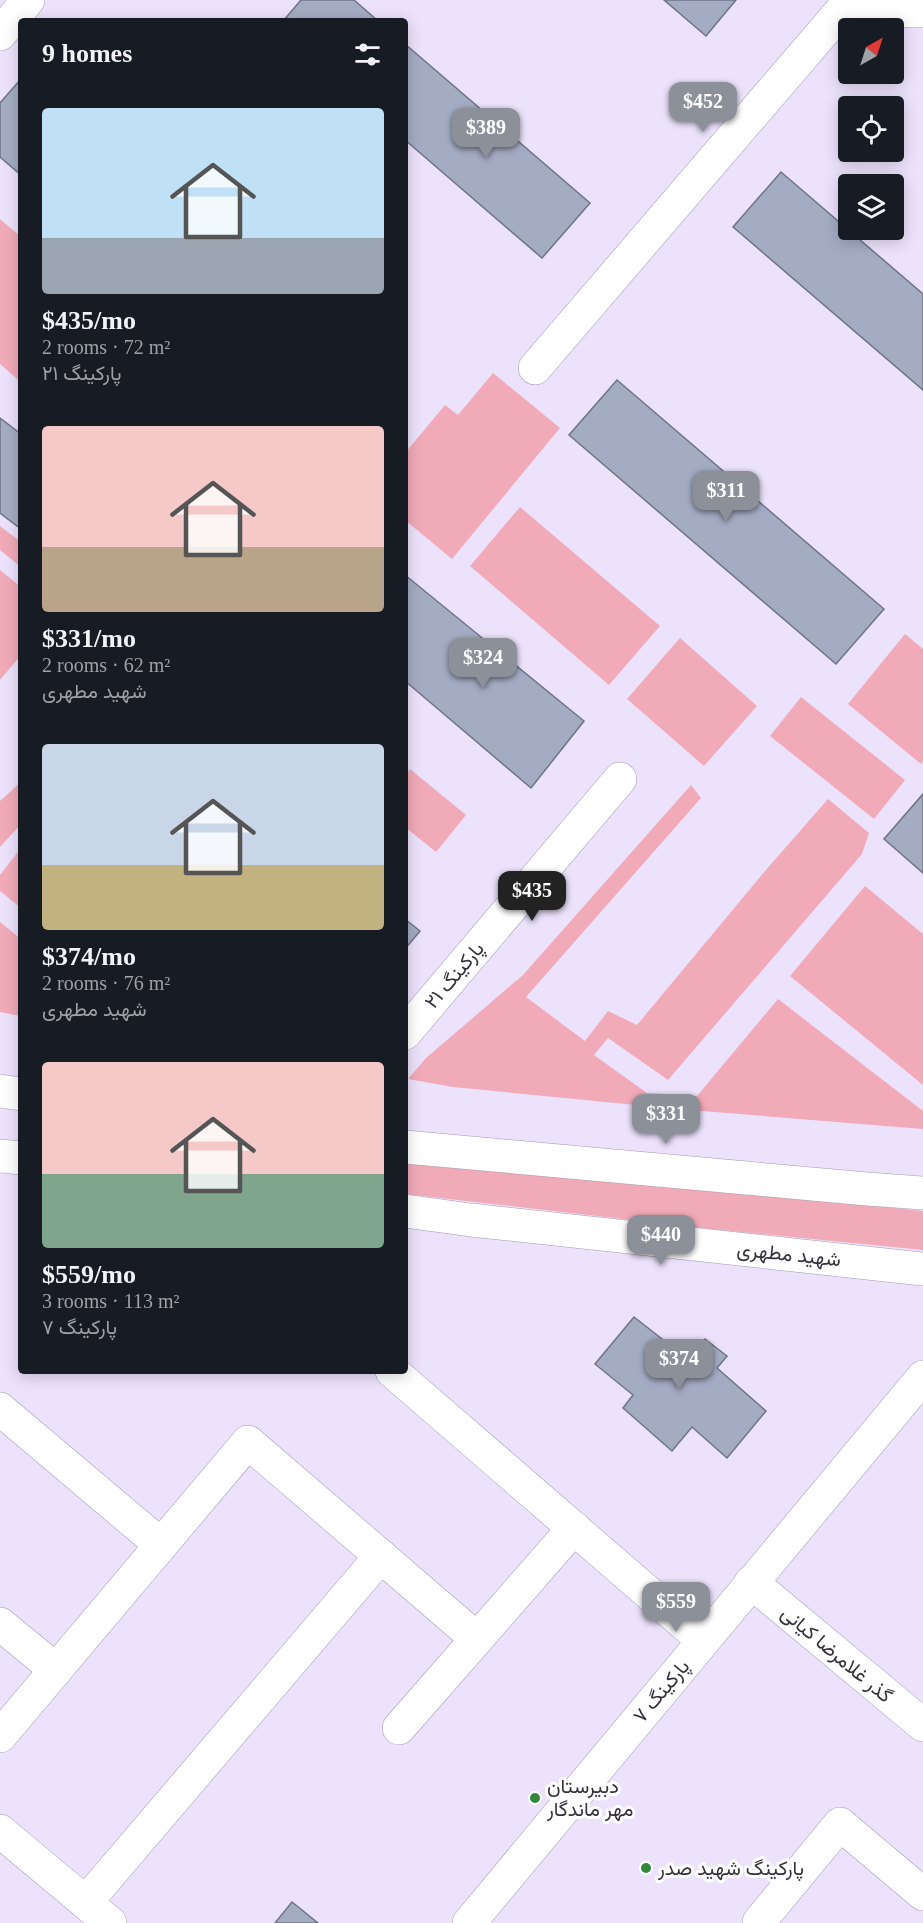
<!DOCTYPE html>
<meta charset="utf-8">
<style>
body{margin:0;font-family:"Times New Roman",Vazirmatn,serif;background:#242831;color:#f1f3f6;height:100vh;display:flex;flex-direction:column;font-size:22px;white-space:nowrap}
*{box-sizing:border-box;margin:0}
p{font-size:20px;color:#9ea1a6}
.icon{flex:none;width:33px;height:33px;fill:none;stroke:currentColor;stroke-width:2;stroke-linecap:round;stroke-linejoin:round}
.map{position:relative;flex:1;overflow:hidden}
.sheet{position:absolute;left:18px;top:18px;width:390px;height:1356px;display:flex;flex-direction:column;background:#171b24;border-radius:6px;box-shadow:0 3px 15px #0003}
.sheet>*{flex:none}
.needle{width:39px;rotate:39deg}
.buttons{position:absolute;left:838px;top:18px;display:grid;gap:12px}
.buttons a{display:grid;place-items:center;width:66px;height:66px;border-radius:6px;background:#171b24;box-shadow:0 3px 15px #0003;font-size:30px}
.price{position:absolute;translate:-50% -51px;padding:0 14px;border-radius:12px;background:#8c9099;color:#fff;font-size:20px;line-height:39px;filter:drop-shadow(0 2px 3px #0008)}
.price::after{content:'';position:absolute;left:50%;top:36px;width:18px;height:14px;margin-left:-9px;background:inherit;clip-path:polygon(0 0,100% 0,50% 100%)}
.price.active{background:#222;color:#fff}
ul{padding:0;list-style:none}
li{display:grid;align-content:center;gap:12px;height:318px;padding:0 24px}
li span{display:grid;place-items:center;height:186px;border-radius:6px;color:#555}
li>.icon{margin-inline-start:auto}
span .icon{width:108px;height:108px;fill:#fffc;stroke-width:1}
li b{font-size:26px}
h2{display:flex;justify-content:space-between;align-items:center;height:72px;padding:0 24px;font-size:26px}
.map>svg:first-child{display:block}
</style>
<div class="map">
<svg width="923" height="1923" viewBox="0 0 923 1923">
<rect width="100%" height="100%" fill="#ece2fc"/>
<g fill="#f1abb8">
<path d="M 0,219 L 21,237 L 21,382 L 0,364 Z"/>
<path d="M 493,373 L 560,428 L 452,559 L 405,520 L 405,453 L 445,405 L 458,415 Z"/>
<path d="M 520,507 L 660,626 L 609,685 L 470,566 Z"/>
<path d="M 0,526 L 21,542 L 21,567 L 0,550 Z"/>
<path d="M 0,570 L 21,587 L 21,655 L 0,680 Z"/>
<path d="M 905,634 L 923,649 L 923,761 L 921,764 L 848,704 Z"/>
<path d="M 680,638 L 757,706 L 704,766 L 627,699 Z"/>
<path d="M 801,697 L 905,780 L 874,819 L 770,736 Z"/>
<path d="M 410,769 L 466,815 L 436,852 L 405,827 L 405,776 Z"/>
<path d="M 21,782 L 21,824 L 0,847 L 0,801 Z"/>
<path d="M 691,785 L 701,798 L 526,997 L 585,1041 L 608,1011 L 637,1025 L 765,871 L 828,799 L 869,833 L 862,854 L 668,1080 L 608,1038 L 594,1055 L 647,1093 L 697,1096 L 778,999 L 923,1111 L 923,1129 L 677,1109 L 453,1087 L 408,1079 L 426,1058 L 523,975 Z"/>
<path d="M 21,848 L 21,908 L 0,891 L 0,875 Z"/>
<path d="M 865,886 L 923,934 L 923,1085 L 790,976 Z"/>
<path d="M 0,922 L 21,939 L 21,1016 L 0,1012 Z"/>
<path d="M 405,1158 L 923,1211 L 923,1250 L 701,1228 L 405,1194 Z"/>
</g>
<g fill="#a4acc4" stroke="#6d748a" stroke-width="1.5">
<path d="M 301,0 L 354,0 L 378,21 L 283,21 Z"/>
<path d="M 664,0 L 736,0 L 706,36 Z"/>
<path d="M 405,44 L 590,203 L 542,258 L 405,140 Z"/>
<path d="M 21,79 L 21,175 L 0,157 L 0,103 Z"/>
<path d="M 781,172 L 923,294 L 923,390 L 733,227 Z"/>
<path d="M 617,380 L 884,609 L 836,664 L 569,435 Z"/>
<path d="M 0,418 L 21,434 L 21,529 L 0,513 Z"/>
<path d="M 405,575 L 584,721 L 531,788 L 405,681 Z"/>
<path d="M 923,794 L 923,873 L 884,839 Z"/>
<path d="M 405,919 L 420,931 L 405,949 Z"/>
<path d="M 634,1317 L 675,1349 L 671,1354 L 684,1365 L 705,1339 L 727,1356 L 717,1368 L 766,1411 L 727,1458 L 692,1427 L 672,1451 L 623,1408 L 633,1395 L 595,1364 Z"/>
<path d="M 292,1902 L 318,1923 L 275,1923 Z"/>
</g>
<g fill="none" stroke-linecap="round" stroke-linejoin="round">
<defs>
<g id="minor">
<path d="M 0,34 L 28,0"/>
<path d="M 535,368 L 842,10 L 923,11"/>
<path d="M 405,1033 L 620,779"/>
<path d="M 392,1371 L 703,1640"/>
<path d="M 0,1409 L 161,1545"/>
<path d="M 751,1582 L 923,1725"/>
<path d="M 0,1624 L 56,1670"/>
<path d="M 399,1728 L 574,1528"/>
<path d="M 0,1736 L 248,1442 L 477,1639"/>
<path d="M 0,1831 L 110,1923"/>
<path d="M 86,1902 L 381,1556"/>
<path d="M 759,1922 L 840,1824 L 923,1894"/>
<path d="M 469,1923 L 923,1377"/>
</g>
<g id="major">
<path d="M 0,1091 L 21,1094"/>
<path d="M 405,1147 L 867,1189 L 923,1193"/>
<path d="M 0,1156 L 21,1158"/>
<path d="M 405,1211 L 471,1220 L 923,1269"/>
</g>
</defs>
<use href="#minor" stroke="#a39ab1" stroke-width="34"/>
<use href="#major" stroke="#a39ab1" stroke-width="34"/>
<use href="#minor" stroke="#fff" stroke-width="33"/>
<use href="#major" stroke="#fff" stroke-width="33"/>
</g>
<g fill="#308939" stroke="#fff" stroke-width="2">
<circle cx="535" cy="1798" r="6"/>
<circle cx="646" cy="1868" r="6"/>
</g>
<g text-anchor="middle" stroke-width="6" stroke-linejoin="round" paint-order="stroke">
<g font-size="20" fill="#35313a" stroke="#fff">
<text transform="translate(454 975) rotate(-50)" y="7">پارکینگ ۲۱</text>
<text transform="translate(789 1254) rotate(6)" y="7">شهید مطهری</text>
<text transform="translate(837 1654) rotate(40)" y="7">گذر غلامرضا کیانی</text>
<text transform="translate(661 1691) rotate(-50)" y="7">پارکینگ ۷</text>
</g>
<g font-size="20" fill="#35313a" stroke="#fff" text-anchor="start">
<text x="547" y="1793">دبیرستان<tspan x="547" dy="23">مهر ماندگار</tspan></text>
<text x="658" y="1875">پارکینگ شهید صدر</text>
</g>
</g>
</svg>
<div class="buttons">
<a><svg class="needle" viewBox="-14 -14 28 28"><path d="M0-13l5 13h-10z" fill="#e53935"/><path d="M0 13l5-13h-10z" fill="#9ea1a6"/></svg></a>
<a><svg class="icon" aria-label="locate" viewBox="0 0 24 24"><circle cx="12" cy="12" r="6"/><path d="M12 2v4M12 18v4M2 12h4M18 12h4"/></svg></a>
<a><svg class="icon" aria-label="layers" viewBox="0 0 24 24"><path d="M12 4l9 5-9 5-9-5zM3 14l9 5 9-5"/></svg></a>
</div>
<b class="price" style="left:703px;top:133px">$452</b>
<b class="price" style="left:486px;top:159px">$389</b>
<b class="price" style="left:726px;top:522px">$311</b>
<b class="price" style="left:483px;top:689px">$324</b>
<b class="price active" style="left:532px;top:922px">$435</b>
<b class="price" style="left:666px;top:1145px">$331</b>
<b class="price" style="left:661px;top:1266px">$440</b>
<b class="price" style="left:679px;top:1390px">$374</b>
<b class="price" style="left:676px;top:1633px">$559</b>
<section class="sheet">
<h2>9 homes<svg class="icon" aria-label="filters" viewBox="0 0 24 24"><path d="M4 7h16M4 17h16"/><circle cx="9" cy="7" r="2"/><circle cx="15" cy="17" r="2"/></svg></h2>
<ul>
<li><span style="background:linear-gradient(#bfe0f5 70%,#9aa5b1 0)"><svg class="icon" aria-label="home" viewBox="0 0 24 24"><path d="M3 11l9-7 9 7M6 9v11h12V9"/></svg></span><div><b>$435/mo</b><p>2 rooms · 72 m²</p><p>پارکینگ ۲۱</p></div></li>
<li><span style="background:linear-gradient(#f6c9c9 65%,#b9a48a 0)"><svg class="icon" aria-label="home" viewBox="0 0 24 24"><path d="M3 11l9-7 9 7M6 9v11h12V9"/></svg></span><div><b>$331/mo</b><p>2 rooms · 62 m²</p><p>شهید مطهری</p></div></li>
<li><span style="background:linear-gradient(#c9d6e8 65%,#c2b280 0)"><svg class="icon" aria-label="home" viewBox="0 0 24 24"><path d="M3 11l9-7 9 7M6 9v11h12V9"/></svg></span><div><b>$374/mo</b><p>2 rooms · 76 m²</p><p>شهید مطهری</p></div></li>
<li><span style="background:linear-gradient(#f6c9c9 60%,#7fa58c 0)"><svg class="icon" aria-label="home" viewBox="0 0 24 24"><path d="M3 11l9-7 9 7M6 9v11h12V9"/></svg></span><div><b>$559/mo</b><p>3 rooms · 113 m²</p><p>پارکینگ ۷</p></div></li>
</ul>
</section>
</div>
